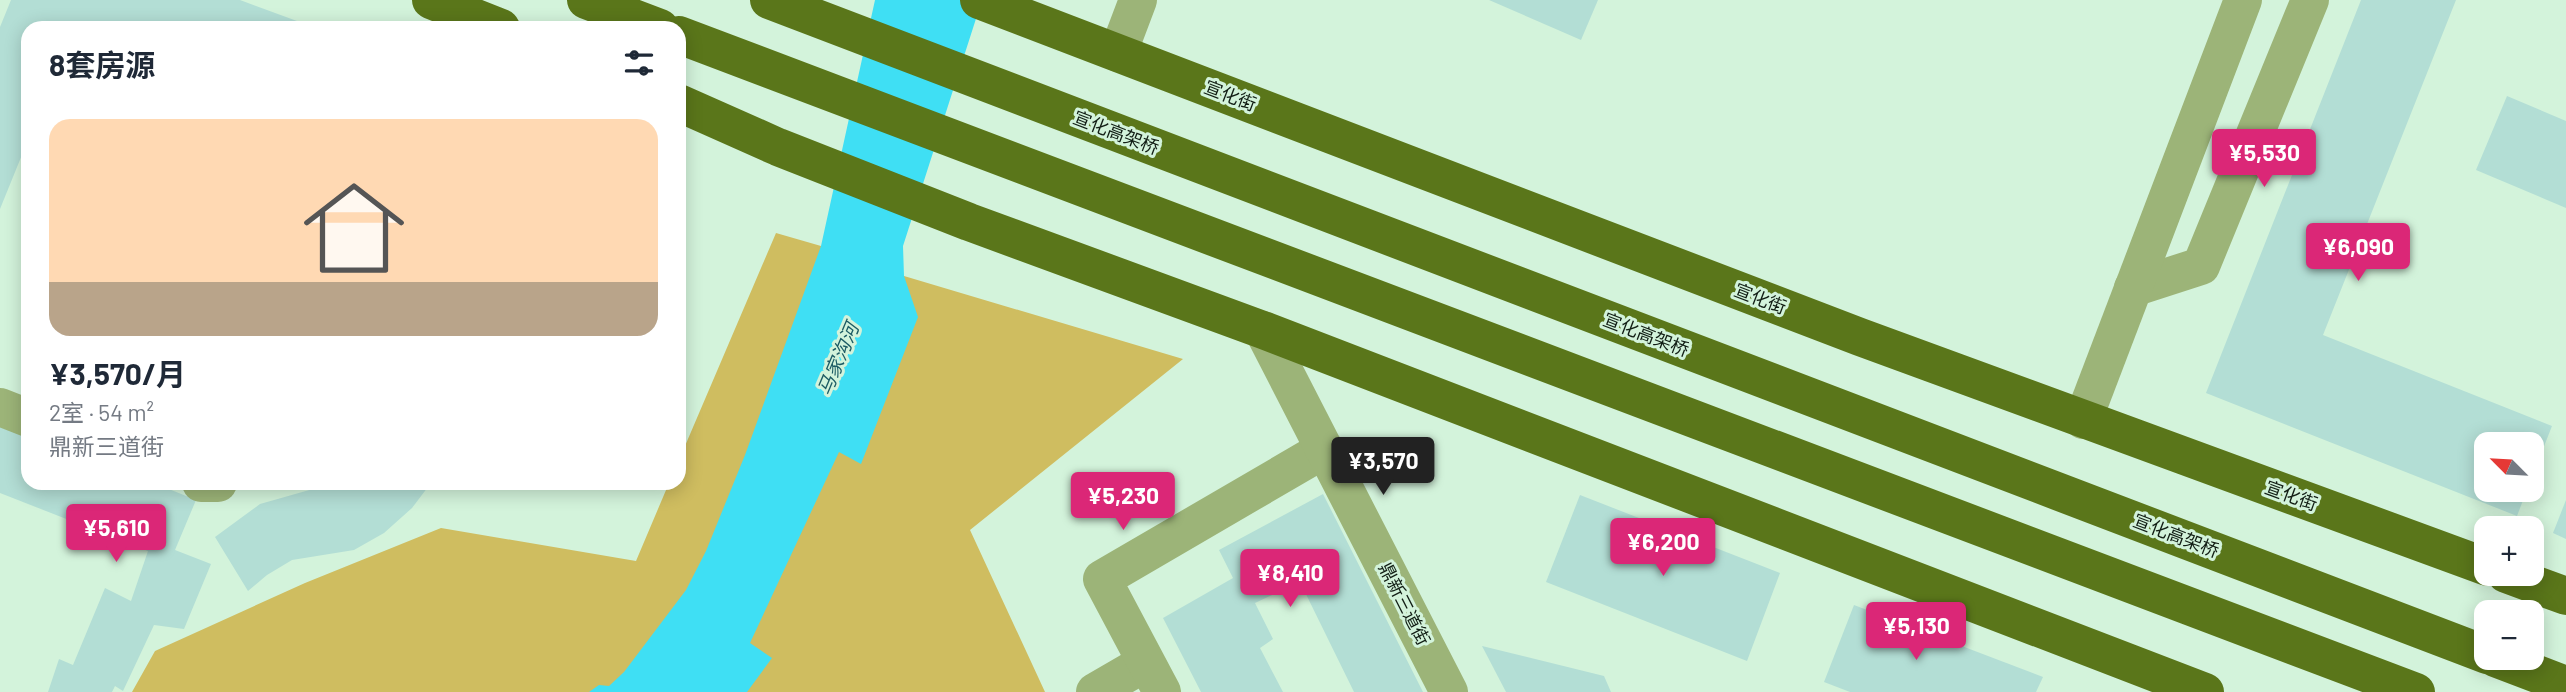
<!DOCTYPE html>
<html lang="zh">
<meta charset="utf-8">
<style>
body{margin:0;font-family:Barlow,"Noto Sans SC",sans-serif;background:#f6f6f7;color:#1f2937;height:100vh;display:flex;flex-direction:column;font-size:26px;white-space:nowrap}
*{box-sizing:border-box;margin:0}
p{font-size:23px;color:#747a83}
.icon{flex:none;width:38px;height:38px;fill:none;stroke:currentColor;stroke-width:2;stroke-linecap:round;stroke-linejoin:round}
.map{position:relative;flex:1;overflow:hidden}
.details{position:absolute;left:21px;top:21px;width:665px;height:469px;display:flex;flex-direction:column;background:#fff;border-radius:21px;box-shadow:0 4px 18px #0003}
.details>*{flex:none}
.needle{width:46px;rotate:294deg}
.fabs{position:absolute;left:2474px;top:432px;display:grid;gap:14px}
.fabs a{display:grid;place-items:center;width:70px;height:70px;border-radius:14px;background:#fff;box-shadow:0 4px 18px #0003;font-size:35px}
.price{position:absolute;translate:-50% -60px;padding:0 16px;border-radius:7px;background:#db2777;color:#fff;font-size:23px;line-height:46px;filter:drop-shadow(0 2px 4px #0008)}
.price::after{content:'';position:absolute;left:50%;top:42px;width:21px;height:16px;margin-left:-10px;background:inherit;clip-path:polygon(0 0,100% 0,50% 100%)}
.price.selected{background:#222;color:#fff}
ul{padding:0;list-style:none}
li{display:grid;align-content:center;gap:14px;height:371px;padding:0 28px}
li+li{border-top:2px solid #e0e1e3}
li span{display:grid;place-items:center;height:217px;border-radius:21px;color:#555}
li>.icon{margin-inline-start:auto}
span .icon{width:126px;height:126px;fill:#fffc;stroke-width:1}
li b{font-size:30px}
h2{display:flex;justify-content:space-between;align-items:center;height:84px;padding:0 28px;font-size:30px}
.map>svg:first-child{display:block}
</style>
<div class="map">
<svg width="2566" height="692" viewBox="0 0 2566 692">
<rect width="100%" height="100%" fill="#d3f3db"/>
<path fill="#cfbd60" d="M 776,233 L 821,246 L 904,276 L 1183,359 L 970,530 L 1045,692 L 132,692 L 155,651 L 305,583 L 441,528 L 636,561 L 669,483 L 679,483 L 679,460 Z"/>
<path fill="#3fdff4" d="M 875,0 L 982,0 L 903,246 L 904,276 L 918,317 L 861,464 L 839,452 L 750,643 L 772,658 L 747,692 L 589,692 L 599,685 L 609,686 L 624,672 L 686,590 L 706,551 L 745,455 L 821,246 Z"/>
<g fill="#b3ded5">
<path d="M 11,0 L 240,0 L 316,28 L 28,28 L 28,140 L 0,209 L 0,27 Z"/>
<path d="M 1489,0 L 1598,0 L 1581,40 Z"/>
<path d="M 2361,0 L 2456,0 L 2323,335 L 2552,426 L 2532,477 L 2532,444 L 2487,444 L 2487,490 L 2527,490 L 2517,516 L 2206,393 Z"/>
<path d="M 2507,96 L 2566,121 L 2566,208 L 2476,170 Z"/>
<path d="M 0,421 L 28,433 L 28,483 L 154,483 L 196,500 L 175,550 L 211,564 L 184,629 L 154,625 L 123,691 L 115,686 L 112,692 L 48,692 L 59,659 L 73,665 L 105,588 L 131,601 L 148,551 L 0,493 Z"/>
<path d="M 334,483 L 431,483 L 412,508 L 384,533 L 354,550 L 292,560 L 267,575 L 248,591 L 215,537 L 260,504 Z"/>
<path d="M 1323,494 L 1423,692 L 1354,692 L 1300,582 L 1255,603 L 1273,639 L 1260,648 L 1283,692 L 1201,692 L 1163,618 L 1233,578 L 1219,550 Z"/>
<path d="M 1580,495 L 1780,573 L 1747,661 L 1546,582 Z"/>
<path d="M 2566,500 L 2566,539 L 2553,533 Z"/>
<path d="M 1854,605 L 2043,677 L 2036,692 L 1850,692 L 1824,682 Z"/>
<path d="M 1482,646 L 1604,676 L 1611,692 L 1506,692 Z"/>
</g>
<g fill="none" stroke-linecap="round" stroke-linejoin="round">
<g stroke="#9cb478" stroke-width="38">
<path d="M 2133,288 L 2201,266 L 2310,0"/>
<path d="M 0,407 L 28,418"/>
<path d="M 2083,420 L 2243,0"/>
<path d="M 201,483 L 218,483"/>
<path d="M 1095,692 L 1145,663"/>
<path d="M 1162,692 L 1102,579 L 1325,449"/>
</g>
<g stroke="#9cb478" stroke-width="38">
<path d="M 1118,53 L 1138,0"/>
<path d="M 1263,330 L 1449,692"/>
</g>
<g stroke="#5a761a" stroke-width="38">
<path d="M 431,0 L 501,28"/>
<path d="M 586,0 L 660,28"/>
<path d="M 769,0 L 2487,655"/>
<path d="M 979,0 L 1860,337 L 2487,567"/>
<path d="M 679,35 L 2416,692"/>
<path d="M 679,103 L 778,147 L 969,222 L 1263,330 L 2205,692"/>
<path d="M 2506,574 L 2566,596"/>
<path d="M 2495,658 L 2566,685"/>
</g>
</g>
<g text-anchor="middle" stroke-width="6" stroke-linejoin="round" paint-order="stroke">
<g font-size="18" fill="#111d14" stroke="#d3f3db">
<text transform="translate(1230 96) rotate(21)" y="6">宣化街</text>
<text transform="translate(1116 133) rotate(21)" y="6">宣化高架桥</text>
<text transform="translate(1760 299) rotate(21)" y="6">宣化街</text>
<text transform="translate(1646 335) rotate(21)" y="6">宣化高架桥</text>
<text transform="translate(2291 496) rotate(20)" y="6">宣化街</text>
<text transform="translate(2176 536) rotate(21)" y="6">宣化高架桥</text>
<text transform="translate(1404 604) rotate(63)" y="6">鼎新三道街</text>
</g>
<g font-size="19" font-style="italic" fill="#1c5b64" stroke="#d3f3db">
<text transform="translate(838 359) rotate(-67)" y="7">马家沟河</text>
</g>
</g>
</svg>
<div class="fabs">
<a><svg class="needle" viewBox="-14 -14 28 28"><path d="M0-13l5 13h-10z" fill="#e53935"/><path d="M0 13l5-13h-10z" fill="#747a83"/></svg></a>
<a>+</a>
<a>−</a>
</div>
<b class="price" style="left:2264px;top:189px">¥5,530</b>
<b class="price" style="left:2358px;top:283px">¥6,090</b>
<b class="price selected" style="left:1383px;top:497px">¥3,570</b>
<b class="price" style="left:1123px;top:532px">¥5,230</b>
<b class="price" style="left:116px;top:564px">¥5,610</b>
<b class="price" style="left:1663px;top:578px">¥6,200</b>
<b class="price" style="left:1290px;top:609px">¥8,410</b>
<b class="price" style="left:1916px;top:662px">¥5,130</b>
<section class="details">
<h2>8套房源<svg class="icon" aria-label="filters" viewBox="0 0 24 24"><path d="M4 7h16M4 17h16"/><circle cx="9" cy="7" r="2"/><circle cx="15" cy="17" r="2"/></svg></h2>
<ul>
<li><span style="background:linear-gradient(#ffd9b3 75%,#b9a48a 0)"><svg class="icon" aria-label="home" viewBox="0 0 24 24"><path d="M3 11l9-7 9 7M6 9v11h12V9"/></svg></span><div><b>¥3,570/月</b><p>2室 · 54 m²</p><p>鼎新三道街</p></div></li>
</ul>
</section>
</div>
